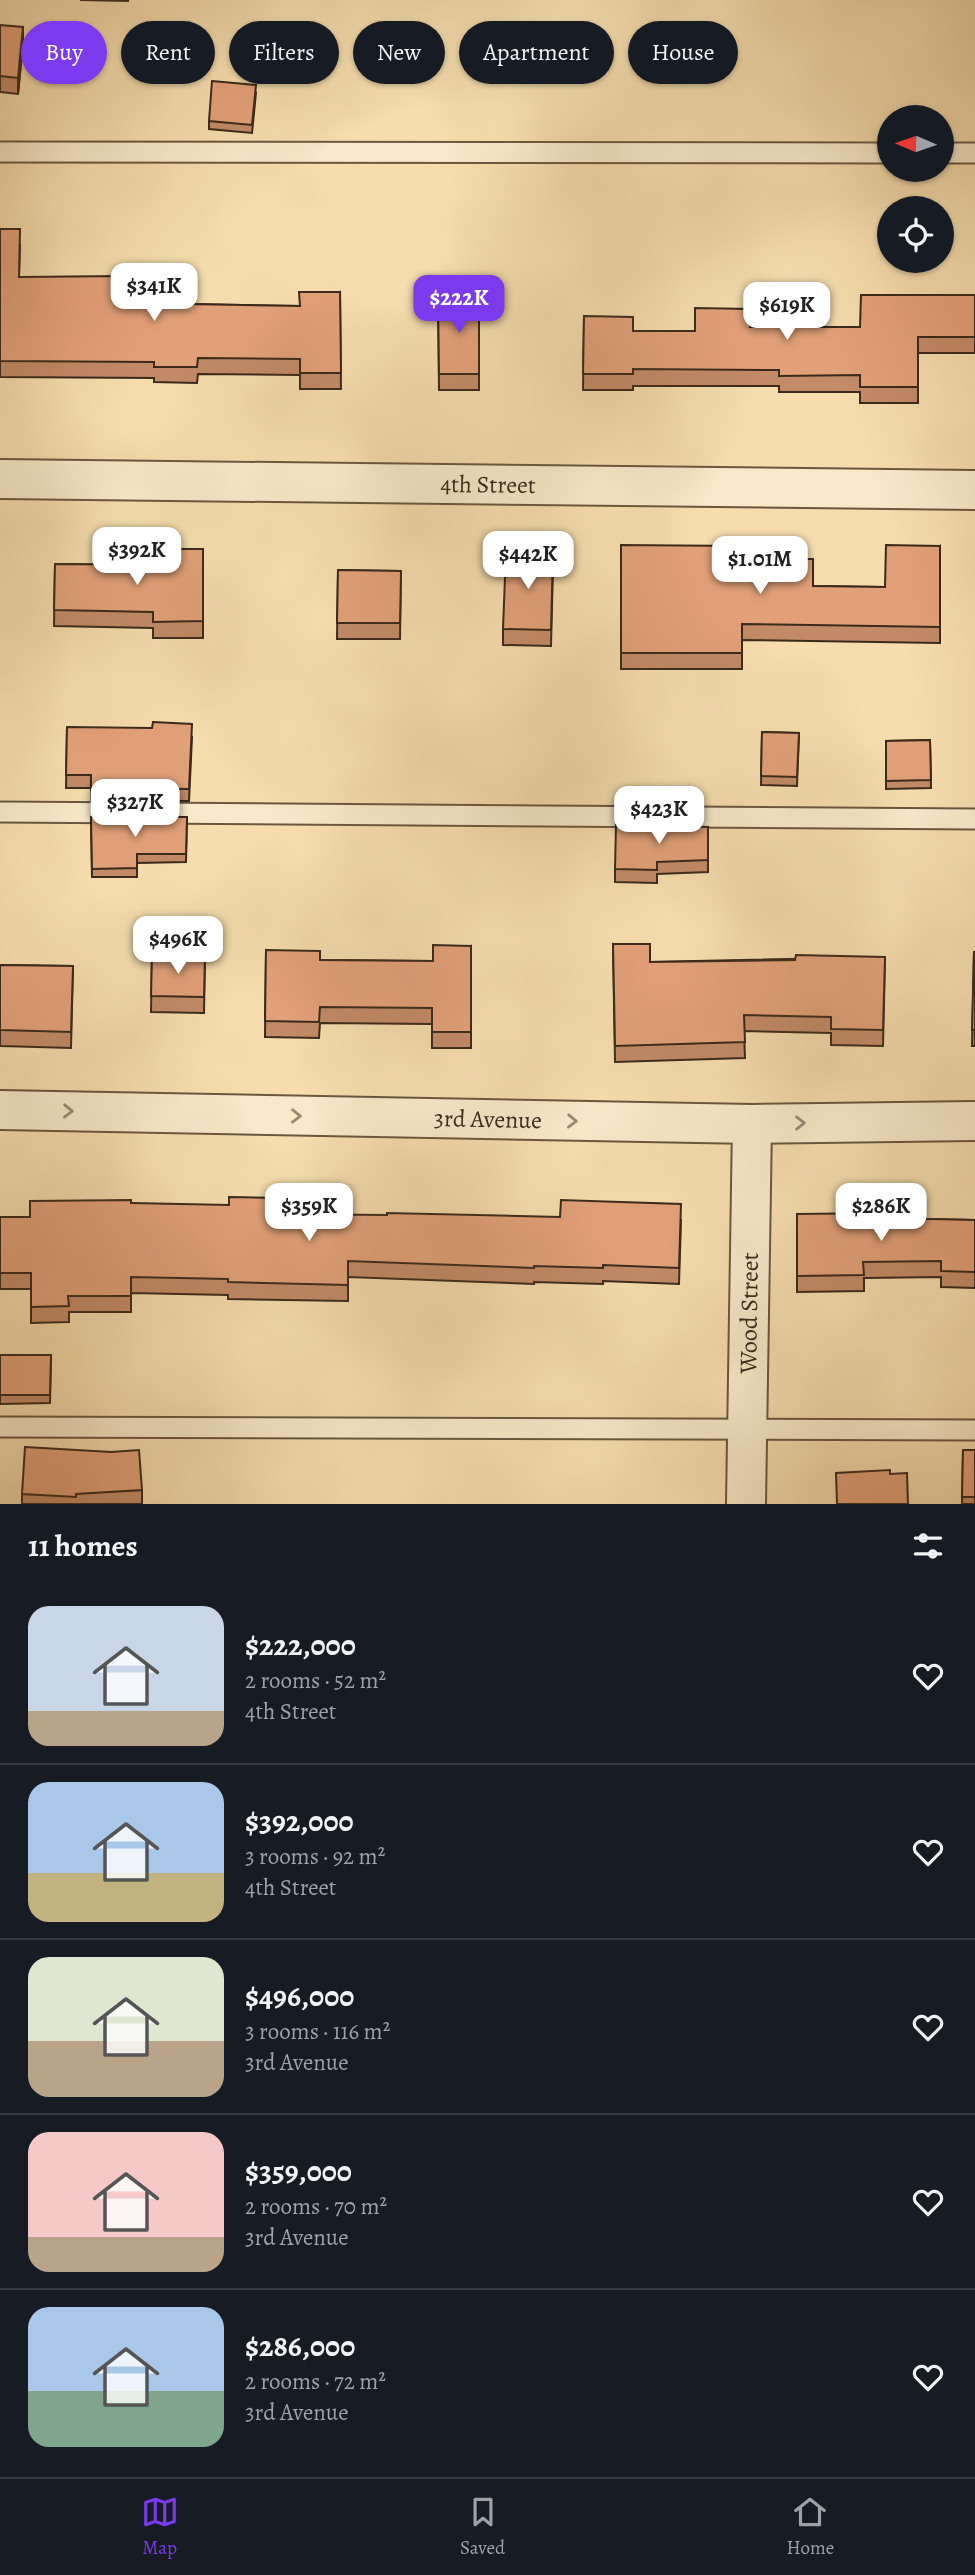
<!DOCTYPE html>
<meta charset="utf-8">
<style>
body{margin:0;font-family:Alegreya,serif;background:#242831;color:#f1f3f6;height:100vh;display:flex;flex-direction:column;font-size:26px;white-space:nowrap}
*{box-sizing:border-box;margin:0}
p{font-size:23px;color:#9ea1a6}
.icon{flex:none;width:38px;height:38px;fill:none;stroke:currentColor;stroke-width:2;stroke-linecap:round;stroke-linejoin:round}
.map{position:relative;height:1504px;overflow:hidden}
.details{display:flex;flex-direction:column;background:#171b24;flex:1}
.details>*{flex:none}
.guide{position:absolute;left:21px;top:21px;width:934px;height:63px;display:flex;gap:14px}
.needle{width:46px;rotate:272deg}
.fabs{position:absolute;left:877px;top:105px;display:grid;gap:14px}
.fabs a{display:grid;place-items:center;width:77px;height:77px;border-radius:50%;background:#171b24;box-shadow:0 2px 5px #0004;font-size:35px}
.price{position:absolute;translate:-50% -60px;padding:0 16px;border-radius:14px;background:#fff;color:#222;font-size:23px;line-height:46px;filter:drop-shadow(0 2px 4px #0008)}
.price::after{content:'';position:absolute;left:50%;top:42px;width:21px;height:16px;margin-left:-10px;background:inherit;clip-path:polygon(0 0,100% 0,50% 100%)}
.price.selected{background:#7c3aed;color:#fff}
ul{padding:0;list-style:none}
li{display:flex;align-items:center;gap:21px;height:175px;padding:0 28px}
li+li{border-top:2px solid #363941}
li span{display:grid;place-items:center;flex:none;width:196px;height:140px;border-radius:21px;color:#555}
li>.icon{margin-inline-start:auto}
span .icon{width:84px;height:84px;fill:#fffc;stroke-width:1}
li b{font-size:30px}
h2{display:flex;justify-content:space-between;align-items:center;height:84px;padding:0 28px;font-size:30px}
.pill{padding:0 24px;border-radius:32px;background:#171b24;box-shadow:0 2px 5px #0004;font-size:24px;line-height:63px}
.pill.selected{background:#7c3aed;color:#fff}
.tabs{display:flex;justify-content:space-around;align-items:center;height:98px;border-top:2px solid #363941;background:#171b24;font-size:19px;color:#9ea1a6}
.tabs a{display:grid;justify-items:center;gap:4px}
.tabs .selected{color:#7c3aed}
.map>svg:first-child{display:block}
</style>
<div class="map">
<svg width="975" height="1504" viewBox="0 0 975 1504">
<rect width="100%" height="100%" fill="#f5ddae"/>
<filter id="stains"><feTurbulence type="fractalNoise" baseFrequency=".00286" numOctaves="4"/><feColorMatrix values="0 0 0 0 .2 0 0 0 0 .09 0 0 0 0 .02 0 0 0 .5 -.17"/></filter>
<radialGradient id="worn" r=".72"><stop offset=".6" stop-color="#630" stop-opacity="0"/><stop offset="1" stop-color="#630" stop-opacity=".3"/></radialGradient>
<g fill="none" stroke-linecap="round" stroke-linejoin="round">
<defs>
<g id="service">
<path d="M 0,152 L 889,153"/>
<path d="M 942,153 L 975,153"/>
<path d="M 0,812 L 975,819"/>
<path d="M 0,1427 L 975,1430"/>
</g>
<g id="minor">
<path id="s1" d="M 0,479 L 975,490"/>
<path id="s2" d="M 0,1110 L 752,1124 L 975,1121"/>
<path id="s3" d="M 746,1504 L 752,1124"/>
</g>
</defs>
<use href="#service" stroke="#6a5740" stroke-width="23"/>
<use href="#minor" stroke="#6a5740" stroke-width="42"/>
<use href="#service" stroke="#f8e9ca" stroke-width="19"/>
<use href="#minor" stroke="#f8e9ca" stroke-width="38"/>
</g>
<g fill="#c28a67" stroke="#3b2a1c" stroke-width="2">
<path d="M 80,0 L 128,0 L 128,1 Z"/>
<path d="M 0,25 L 23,43 L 18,94 L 0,92 Z"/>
<path d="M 256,93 L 252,133 L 209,129 L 209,121 Z"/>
<path d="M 0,229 L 20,245 L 19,277 L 188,304 L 300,306 L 340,292 L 341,389 L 300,389 L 300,375 L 198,374 L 197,383 L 154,382 L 154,378 L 0,377 Z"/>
<path d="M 975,295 L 975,353 L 918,353 L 918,403 L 860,403 L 860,392 L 779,392 L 779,386 L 633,386 L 633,390 L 583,390 L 584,316 L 633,331 L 695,331 L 751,327 L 860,327 Z"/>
<path d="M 438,296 L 479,296 L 479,390 L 439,390 Z"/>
<path d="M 621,545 L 813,586 L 885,587 L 940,546 L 940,643 L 742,640 L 742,669 L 621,669 Z"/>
<path d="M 203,549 L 203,638 L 153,638 L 153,628 L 54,626 L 55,564 L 153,565 Z"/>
<path d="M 553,568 L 551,646 L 503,645 L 503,629 Z"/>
<path d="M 338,570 L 401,571 L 400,639 L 337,639 Z"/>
<path d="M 67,727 L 192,737 L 189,801 L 91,800 L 91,788 L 66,788 Z"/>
<path d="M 762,732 L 799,733 L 797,786 L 761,785 Z"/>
<path d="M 930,740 L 931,788 L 886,789 L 886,741 Z"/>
<path d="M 91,817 L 187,817 L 186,862 L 137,863 L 137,877 L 92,877 Z"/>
<path d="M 708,827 L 708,872 L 657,874 L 657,883 L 615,882 L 615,869 Z"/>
<path d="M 613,944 L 650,962 L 885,957 L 883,1046 L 831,1045 L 831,1033 L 744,1031 L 745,1058 L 615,1062 Z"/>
<path d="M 471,946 L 471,1048 L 432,1048 L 432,1024 L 320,1023 L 319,1038 L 265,1037 L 266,950 L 320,960 L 433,961 Z"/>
<path d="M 974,952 L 975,952 L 975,1046 L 972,1046 Z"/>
<path d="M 152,955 L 205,956 L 204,1013 L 151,1012 Z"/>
<path d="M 0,965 L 73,966 L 71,1048 L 0,1046 Z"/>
<path d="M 131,1203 L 279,1214 L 681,1220 L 679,1284 L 603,1281 L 603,1284 L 534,1282 L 534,1284 L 348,1277 L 348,1301 L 228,1299 L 228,1295 L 131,1293 L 131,1312 L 69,1312 L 69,1322 L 31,1323 L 31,1289 L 0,1289 L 0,1217 L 30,1217 Z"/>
<path d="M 797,1214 L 884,1218 L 975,1220 L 975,1288 L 941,1287 L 941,1277 L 864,1278 L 864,1291 L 797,1292 Z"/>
<path d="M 0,1355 L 51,1355 L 50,1403 L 0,1404 Z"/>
<path d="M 963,1450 L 975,1450 L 975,1504 L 962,1504 Z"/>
<path d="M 142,1490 L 142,1504 L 22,1504 L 22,1494 Z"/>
</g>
<path fill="#9e7054" stroke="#3b2a1c" stroke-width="2" d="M 23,27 L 23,43 L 18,94 L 18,78 Z"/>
<g fill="#e2a078" stroke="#3b2a1c" stroke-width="2">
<path d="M 0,25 L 23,27 L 18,78 L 0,76 Z"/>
<path d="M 212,81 L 256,85 L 252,125 L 209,121 Z"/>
<path d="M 0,229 L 20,229 L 19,277 L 122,276 L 122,294 L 188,295 L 187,304 L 300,306 L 299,292 L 340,292 L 341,373 L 300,373 L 300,359 L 198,358 L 197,367 L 154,367 L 154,362 L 0,361 Z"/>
<path d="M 861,295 L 975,295 L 975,337 L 918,337 L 918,387 L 860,387 L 860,375 L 779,376 L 779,370 L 633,369 L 633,374 L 583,374 L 584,316 L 633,317 L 633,331 L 695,331 L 695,308 L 751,309 L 750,327 L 860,327 Z"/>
<path d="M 438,296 L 479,296 L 479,374 L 439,374 Z"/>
<path d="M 621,545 L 742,546 L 742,559 L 813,559 L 813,586 L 885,587 L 886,545 L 940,546 L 940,627 L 742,624 L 742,653 L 621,653 Z"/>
<path d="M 153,549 L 203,549 L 203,621 L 153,622 L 153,612 L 54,610 L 55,564 L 153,565 Z"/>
<path d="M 506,551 L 553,552 L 551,630 L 503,629 Z"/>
<path d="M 338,570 L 401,571 L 400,623 L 337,623 Z"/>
<path d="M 153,722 L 192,724 L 189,789 L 91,788 L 91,775 L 66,775 L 67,727 L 152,728 Z"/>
<path d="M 762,732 L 799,733 L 797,777 L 761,776 Z"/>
<path d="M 930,740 L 931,780 L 886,781 L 886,741 Z"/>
<path d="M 91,817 L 187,817 L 186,854 L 137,854 L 137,868 L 92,869 Z"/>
<path d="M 616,825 L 708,827 L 708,860 L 657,862 L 657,870 L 615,869 Z"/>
<path d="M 613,944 L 650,944 L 650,962 L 795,960 L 796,955 L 885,957 L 883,1030 L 831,1029 L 831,1017 L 744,1015 L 745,1042 L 615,1046 Z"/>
<path d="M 433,945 L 471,946 L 471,1032 L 432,1032 L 432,1008 L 320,1007 L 319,1022 L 265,1021 L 266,950 L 320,951 L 320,960 L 433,961 Z"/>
<path d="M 974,952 L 975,952 L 975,1030 L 972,1030 Z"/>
<path d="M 152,955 L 205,956 L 204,997 L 151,996 Z"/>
<path d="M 0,965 L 73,966 L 71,1032 L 0,1030 Z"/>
<path d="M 229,1197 L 279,1198 L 278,1214 L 387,1215 L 387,1213 L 560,1217 L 561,1200 L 681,1204 L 679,1268 L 603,1265 L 603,1268 L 534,1266 L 534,1268 L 348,1261 L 348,1285 L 228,1282 L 228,1279 L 131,1277 L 131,1296 L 68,1296 L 69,1306 L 31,1307 L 31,1273 L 0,1273 L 0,1217 L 30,1217 L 30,1201 L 131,1200 L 131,1203 L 229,1205 Z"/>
<path d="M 884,1213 L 884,1218 L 975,1220 L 975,1272 L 941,1271 L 941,1261 L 863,1262 L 864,1275 L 797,1276 L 797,1214 Z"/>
<path d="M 0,1355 L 51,1355 L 50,1395 L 0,1395 Z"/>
<path d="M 25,1447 L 111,1452 L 139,1450 L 142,1490 L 76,1494 L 76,1497 L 22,1494 Z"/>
<path d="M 963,1450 L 975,1450 L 975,1497 L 962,1497 Z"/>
<path d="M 890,1470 L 890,1474 L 907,1473 L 908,1504 L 837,1504 L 836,1473 Z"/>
</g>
<defs><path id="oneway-chevron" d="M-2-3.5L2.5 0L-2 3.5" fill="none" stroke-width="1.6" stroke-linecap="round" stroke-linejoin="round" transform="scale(1.75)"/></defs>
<g stroke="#9a8a73">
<use href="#oneway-chevron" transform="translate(68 1111) rotate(1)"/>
<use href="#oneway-chevron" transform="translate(296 1116) rotate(1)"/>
<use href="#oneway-chevron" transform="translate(572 1121) rotate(1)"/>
<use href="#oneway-chevron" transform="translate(800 1123) rotate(-1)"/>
</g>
<g text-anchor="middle" stroke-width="6" stroke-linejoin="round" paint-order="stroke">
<g font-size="24" fill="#3b2a1c" stroke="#f8e9ca">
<text dy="8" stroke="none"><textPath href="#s1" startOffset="488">4th Street</textPath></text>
<text dy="8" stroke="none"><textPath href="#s2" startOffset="488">3rd Avenue</textPath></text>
<text dy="8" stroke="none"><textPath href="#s3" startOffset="191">Wood Street</textPath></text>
</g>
</g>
<rect width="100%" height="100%" filter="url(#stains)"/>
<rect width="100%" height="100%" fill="url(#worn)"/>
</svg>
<div class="fabs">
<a><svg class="needle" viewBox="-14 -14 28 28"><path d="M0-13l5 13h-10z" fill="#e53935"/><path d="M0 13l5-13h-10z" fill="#9ea1a6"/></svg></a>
<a><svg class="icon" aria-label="locate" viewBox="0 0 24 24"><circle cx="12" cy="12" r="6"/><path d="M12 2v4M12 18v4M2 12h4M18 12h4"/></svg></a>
</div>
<b class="price" style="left:154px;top:323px">$341K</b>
<b class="price selected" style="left:459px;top:335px">$222K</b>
<b class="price" style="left:787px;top:342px">$619K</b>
<b class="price" style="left:137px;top:587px">$392K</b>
<b class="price" style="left:528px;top:591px">$442K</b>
<b class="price" style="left:760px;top:596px">$1.01M</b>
<b class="price" style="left:135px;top:839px">$327K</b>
<b class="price" style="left:659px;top:846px">$423K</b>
<b class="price" style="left:178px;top:976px">$496K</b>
<b class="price" style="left:309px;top:1243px">$359K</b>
<b class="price" style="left:881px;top:1243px">$286K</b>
<div class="guide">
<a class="pill selected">Buy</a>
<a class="pill">Rent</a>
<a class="pill">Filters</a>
<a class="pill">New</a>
<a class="pill">Apartment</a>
<a class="pill">House</a>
</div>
</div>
<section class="details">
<h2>11 homes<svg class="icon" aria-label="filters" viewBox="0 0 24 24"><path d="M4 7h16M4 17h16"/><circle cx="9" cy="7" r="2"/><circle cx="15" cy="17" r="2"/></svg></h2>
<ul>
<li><span style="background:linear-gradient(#c9d6e8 75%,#b9a48a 0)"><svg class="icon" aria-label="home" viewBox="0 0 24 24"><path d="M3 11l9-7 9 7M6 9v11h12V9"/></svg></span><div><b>$222,000</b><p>2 rooms · 52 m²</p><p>4th Street</p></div><svg class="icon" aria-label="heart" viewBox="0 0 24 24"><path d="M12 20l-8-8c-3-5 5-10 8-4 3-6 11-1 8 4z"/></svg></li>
<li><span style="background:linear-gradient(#a9c7e8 65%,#c2b280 0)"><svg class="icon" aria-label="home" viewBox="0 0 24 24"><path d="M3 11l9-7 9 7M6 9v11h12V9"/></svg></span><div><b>$392,000</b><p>3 rooms · 92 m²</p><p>4th Street</p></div><svg class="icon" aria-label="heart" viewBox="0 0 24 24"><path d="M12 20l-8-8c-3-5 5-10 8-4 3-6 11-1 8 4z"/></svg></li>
<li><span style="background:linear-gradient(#dfe7d0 60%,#b9a48a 0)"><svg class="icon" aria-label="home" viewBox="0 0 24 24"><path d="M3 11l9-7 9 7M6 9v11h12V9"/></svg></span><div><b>$496,000</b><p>3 rooms · 116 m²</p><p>3rd Avenue</p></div><svg class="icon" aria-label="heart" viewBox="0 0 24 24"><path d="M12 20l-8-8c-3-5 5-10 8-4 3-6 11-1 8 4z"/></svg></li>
<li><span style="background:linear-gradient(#f6c9c9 75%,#b9a48a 0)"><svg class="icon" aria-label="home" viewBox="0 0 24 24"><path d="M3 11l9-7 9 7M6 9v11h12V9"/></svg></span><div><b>$359,000</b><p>2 rooms · 70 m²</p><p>3rd Avenue</p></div><svg class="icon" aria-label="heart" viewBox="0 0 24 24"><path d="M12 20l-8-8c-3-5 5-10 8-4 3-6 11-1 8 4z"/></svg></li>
<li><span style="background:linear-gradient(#a9c7e8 60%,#7fa58c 0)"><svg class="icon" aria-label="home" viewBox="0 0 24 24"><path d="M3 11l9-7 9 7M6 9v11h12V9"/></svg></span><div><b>$286,000</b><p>2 rooms · 72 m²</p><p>3rd Avenue</p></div><svg class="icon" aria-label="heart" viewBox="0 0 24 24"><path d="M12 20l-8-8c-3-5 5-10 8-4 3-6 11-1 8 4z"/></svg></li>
</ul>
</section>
<nav class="tabs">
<a class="selected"><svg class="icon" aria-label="map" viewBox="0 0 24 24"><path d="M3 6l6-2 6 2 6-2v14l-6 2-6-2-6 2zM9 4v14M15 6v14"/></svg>Map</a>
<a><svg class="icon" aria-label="saved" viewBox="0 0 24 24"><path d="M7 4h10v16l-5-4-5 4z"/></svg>Saved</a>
<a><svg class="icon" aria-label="home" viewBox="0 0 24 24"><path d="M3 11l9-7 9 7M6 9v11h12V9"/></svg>Home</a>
</nav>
